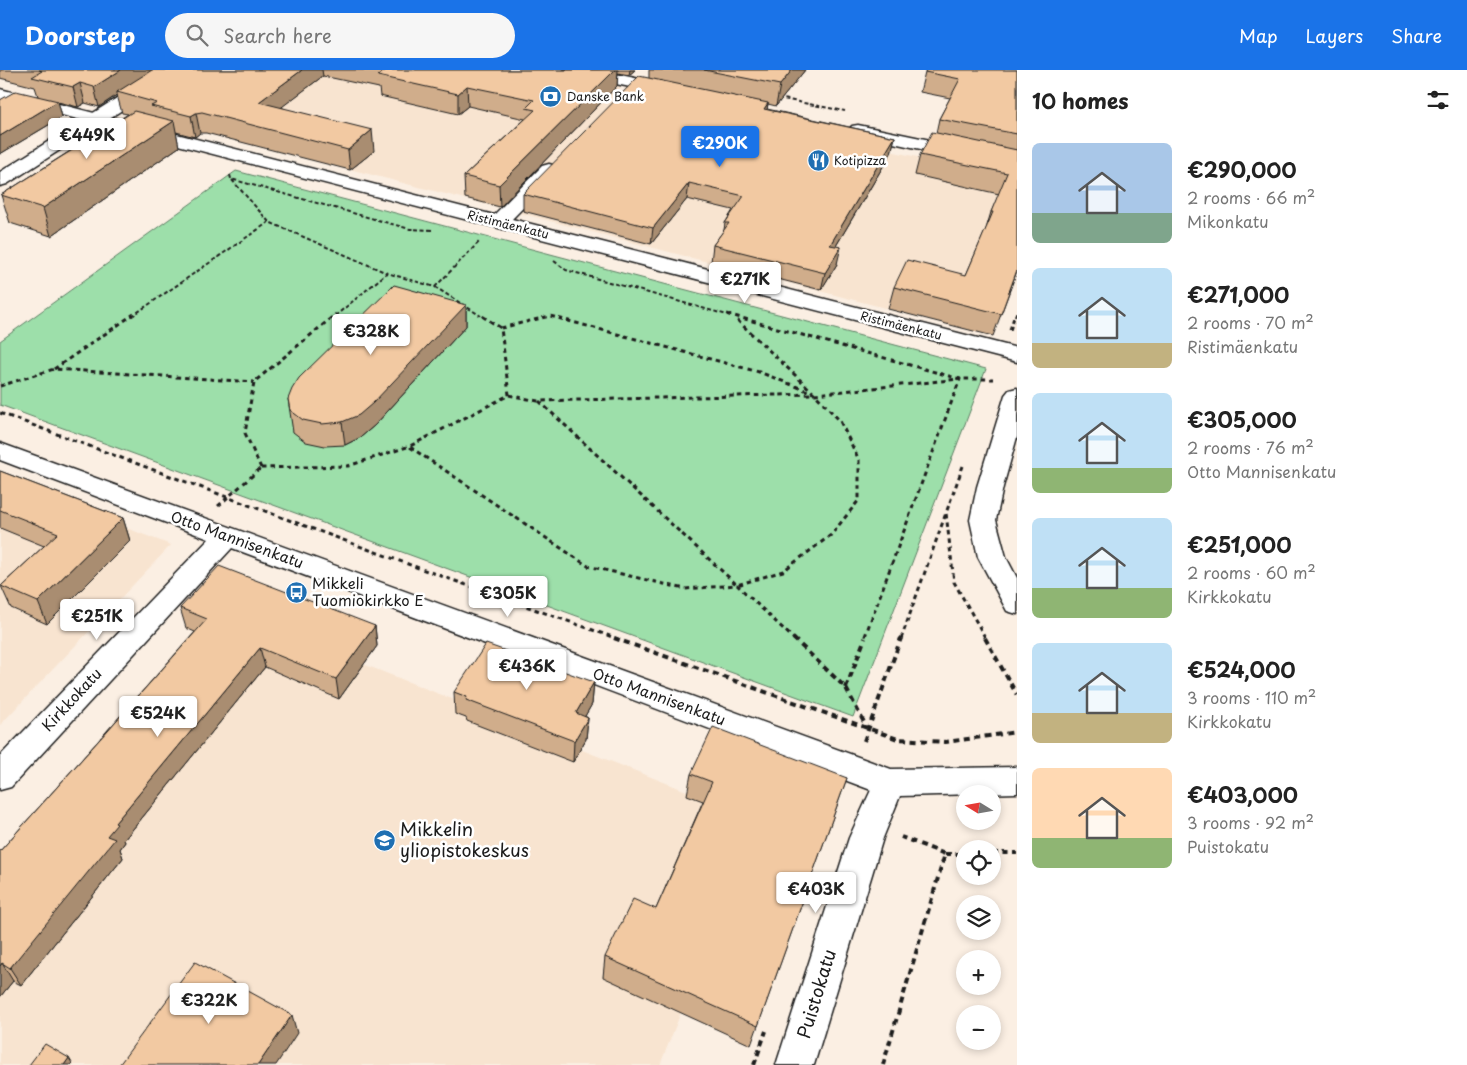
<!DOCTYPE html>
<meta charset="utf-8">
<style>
body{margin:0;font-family:"Playpen Sans",sans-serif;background:#f6f6f6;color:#222;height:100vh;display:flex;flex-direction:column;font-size:19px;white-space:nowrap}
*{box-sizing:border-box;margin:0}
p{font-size:16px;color:#767676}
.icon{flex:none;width:28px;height:28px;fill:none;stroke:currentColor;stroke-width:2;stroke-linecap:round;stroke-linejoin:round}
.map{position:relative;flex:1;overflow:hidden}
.sheet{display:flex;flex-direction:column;background:#fff;width:450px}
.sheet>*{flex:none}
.needle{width:32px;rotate:281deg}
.tools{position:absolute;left:956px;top:715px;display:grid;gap:10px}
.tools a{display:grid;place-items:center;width:45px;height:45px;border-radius:50%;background:#fff;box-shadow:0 2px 8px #0003;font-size:25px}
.price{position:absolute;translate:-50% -42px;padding:0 11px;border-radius:5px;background:#fff;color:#222;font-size:16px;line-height:32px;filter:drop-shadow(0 1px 2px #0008)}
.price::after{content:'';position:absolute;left:50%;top:30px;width:15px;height:11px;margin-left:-8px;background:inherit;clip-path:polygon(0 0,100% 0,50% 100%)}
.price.selected{background:#1a73e8;color:#fff}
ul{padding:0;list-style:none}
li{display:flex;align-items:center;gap:15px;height:125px;padding:0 15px}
li span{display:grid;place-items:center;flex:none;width:140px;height:100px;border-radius:8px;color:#555}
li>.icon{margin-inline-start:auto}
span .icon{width:60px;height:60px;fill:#fffc;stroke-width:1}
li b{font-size:21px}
h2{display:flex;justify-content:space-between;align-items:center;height:60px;padding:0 15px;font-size:21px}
header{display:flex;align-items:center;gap:30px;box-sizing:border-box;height:70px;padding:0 25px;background:#1a73e8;color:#fff}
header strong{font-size:24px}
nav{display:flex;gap:28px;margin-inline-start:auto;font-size:18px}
.search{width:350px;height:45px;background:#f6f6f6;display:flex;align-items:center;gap:12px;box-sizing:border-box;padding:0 18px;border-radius:28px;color:#767676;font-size:19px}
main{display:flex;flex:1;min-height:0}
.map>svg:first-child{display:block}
</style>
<header>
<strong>Doorstep</strong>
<div class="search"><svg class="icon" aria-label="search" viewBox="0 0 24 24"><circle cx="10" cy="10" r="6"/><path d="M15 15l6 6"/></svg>Search here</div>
<nav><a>Map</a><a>Layers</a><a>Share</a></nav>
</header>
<main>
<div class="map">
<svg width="1017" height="995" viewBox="0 0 1017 995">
<rect width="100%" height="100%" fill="#fbefe3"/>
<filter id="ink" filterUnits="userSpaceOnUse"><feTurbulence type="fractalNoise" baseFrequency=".02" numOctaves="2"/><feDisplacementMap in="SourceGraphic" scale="10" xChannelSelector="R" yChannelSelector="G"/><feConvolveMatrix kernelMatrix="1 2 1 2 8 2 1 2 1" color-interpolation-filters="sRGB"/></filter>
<g filter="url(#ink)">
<g fill="#f8e4d0">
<path d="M 248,0 L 634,0 L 616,23 L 1017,108 L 1017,201 L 993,266 L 172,53 Z"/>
<path d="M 0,410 L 171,475 L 0,655 Z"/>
<path d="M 220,538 L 758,749 L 660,995 L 0,995 L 0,790 Z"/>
</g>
<path fill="#9ddfaa" stroke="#5c7e63" d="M 236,101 L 986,299 L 853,647 L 0,335 L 0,271 Z"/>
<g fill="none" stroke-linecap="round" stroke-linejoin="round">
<defs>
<g id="minor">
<path d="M 564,0 L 596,0 L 669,15 L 675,16 L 678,20 L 675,24 L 669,25 L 572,5 L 566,4 Z"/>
<path d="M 0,19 L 494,145 L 542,96 L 549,94 L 556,96 L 558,100 L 556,104 L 512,149 L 1017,278 L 1017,292 L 0,29 Z"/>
<path d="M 858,55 L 1017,88 L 1017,100 L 852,64 L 849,60 L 852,56 Z"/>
<path d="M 0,373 L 891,699 L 1017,697 L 1017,723 L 900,726 L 883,768 L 814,995 L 776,995 L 849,768 L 871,720 L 232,478 L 11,717 L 0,720 L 0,686 L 209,469 L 0,390 Z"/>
</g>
<g id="major">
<path d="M 161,0 L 180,0 L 178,4 L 7,114 L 0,116 L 0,102 Z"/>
<path d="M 1017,318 L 1017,367 L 1003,417 L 996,450 L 1006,487 L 1017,508 L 1017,544 L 1007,541 L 978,487 L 970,450 L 977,417 L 1005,325 L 1009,320 Z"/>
</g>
</defs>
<use href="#minor" stroke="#1c1c1c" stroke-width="3"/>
<use href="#major" stroke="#1c1c1c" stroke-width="3"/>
<g stroke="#1c1c1c" stroke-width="2" stroke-dasharray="4 2.5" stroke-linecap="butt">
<path d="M 778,28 L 845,41"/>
<path d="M 230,105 L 231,109 L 410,159 L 433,160"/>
<path d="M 232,110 L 269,152 L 387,203"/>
<path d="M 554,191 L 566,200 L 731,246"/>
<path d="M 435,217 L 480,171"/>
<path d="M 132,246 L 269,152"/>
<path d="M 335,246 L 387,203 L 435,217 L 481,246"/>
<path d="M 1015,246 L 1017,240"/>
</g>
<g stroke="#1c1c1c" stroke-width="3" stroke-dasharray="4.5 4" stroke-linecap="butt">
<path d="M 727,244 L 960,309 L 993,309"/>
<path d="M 501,258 L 550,246 L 759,302 L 813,323"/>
<path d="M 1010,260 L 1015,244"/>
<path d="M 54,299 L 134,244"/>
<path d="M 0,316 L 54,299 L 254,312"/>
<path d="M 509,325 L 538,331 L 815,324 L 960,309 L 864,569"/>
<path d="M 539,331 L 737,515 L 783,501 L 831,465 L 859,430 L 859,390 L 840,351 L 815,324 L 737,250"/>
<path d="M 0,343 L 416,497 L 618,569"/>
<path d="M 410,377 L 588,496 L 685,519 L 737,515 L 794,569"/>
<path d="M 963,396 L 946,443 L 954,512 L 986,569"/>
<path d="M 261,398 L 245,363 L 254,312 L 336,244"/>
<path d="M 261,398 L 348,396 L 410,376 L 509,325 L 501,258 L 479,244"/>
<path d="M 218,436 L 261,398"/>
<path d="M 901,569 L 946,443"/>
</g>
<g stroke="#1c1c1c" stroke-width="4" stroke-dasharray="6 4.5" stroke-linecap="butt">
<path d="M 614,568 L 898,669 L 946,672 L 1017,662"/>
<path d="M 793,568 L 846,618 L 867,658"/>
<path d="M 985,568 L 1017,625"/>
<path d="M 846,618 L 865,568"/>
<path d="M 864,671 L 901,568"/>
<path d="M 992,783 L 1017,783"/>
<path d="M 945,784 L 965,784"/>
<path d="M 754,995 L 766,961"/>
<path d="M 883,995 L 945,784 L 901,767"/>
</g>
<use href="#minor" fill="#fff" fill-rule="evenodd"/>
<use href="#major" fill="#fff" fill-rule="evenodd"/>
</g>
<g fill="#d0ad8b" stroke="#1c1c1c">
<path d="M 0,0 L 635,0 L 629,5 L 618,3 L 617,16 L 500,137 L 465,128 L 464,106 L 525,49 L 468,36 L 458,44 L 380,26 L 379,18 L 323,6 L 281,37 L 374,81 L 350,100 L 206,63 L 200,63 L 195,67 L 176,62 L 179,77 L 51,166 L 10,153 L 1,125 L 128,44 L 122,43 L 117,25 L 99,37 L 85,33 L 78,37 L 58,32 L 62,47 L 0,84 L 0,30 L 38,26 L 35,17 L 0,8 Z"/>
<path d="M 649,0 L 805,0 L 776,36 L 768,34 L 767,39 L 895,67 L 891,83 L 836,176 L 837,194 L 821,220 L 711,192 L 713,175 L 724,160 L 725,153 L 733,140 L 687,129 L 651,174 L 523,141 L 523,124 L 649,8 Z"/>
<path d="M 1017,0 L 1017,201 L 993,266 L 888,239 L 894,217 L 966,205 L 986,159 L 991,142 L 999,124 L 915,105 L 920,85 L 936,63 L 939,49 L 950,28 L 920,22 L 925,2 Z"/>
<path d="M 466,235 L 466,256 L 375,355 L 361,367 L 345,375 L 325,376 L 306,372 L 293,362 L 288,329 Z"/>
<path d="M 0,401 L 123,448 L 130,471 L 47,554 L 11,538 L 1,516 L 44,476 L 0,458 Z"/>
<path d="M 180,538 L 375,556 L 377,576 L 339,629 L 265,597 L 124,770 L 125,772 L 120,779 L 123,788 L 21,915 L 13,911 L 0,927 L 0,781 L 195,562 L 186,558 Z"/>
<path d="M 594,612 L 592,634 L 585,646 L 588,648 L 586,669 L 573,692 L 467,651 L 466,648 L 455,644 L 454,622 Z"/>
<path d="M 691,704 L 847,708 L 751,975 L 603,907 L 605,887 L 656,839 L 703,731 L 687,725 Z"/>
</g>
<g fill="#a98d71" stroke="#1c1c1c">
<path d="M 121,0 L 158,0 L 117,22 L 117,25 L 99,37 L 94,17 Z"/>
<path d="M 302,0 L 322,0 L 323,6 L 262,52 L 259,32 Z"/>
<path d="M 615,0 L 618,0 L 617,16 L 500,137 L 499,115 Z"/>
<path d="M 630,0 L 635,0 L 629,5 Z"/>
<path d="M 792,0 L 805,0 L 776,36 L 780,15 Z"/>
<path d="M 80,13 L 85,33 L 78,37 L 73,17 Z"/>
<path d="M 467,16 L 468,36 L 458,44 L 458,24 Z"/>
<path d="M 58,31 L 62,47 L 0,84 L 0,66 Z"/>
<path d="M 768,33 L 766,48 L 764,39 Z"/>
<path d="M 196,43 L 200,63 L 195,67 L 191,46 Z"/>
<path d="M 174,51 L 179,77 L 51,166 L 43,138 Z"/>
<path d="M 372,60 L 374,81 L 350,100 L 348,80 Z"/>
<path d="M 895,67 L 891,83 L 827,191 L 830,175 Z"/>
<path d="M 689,113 L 687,129 L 651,174 L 653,158 Z"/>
<path d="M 841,177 L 837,194 L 821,220 L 825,203 Z"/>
<path d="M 466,235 L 466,256 L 375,355 L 361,367 L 345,375 L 342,352 Z"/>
<path d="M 123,448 L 130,471 L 47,554 L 38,532 Z"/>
<path d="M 375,556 L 377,576 L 339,629 L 336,609 Z"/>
<path d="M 260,578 L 265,597 L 124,770 L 125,772 L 120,779 L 123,788 L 21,915 L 10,898 L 107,766 L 115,753 Z"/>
<path d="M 594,612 L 592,634 L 574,665 L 576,643 Z"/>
<path d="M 588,648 L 586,669 L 573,692 L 574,671 Z"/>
<path d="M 2,893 L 13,911 L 0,927 L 0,896 Z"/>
<path d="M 292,945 L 297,963 L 276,995 L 258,995 Z"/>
<path d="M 69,988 L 72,993 L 70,995 L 64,995 Z"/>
</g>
<g fill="#f2c9a2" stroke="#1c1c1c">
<path d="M 39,0 L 121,0 L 94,17 L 80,13 L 73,17 L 32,7 L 42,1 Z"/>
<path d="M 152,0 L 302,0 L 259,32 L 372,60 L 348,80 L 202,42 L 196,43 L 191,46 L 151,36 L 157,33 L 117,22 Z"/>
<path d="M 384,0 L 615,0 L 499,115 L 464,106 L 535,40 L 526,38 L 534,30 L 467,16 L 458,24 L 378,6 L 386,0 Z"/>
<path d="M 704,0 L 792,0 L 780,15 Z"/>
<path d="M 926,0 L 1017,0 L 1017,64 L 939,49 L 960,9 L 925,2 Z"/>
<path d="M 639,6 L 768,33 L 764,39 L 895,67 L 830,175 L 841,177 L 825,203 L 713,175 L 729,153 L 725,153 L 744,126 L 689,113 L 653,158 L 523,124 Z"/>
<path d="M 16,21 L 58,31 L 0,66 L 0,30 Z"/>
<path d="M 134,41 L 174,51 L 43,138 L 1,125 Z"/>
<path d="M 932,62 L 1017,80 L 1017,200 L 1001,244 L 894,217 L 907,190 L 966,205 L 993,142 L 991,142 L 1007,103 L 920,85 Z"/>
<path d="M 394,215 L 466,235 L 373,333 L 359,345 L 342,352 L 322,354 L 303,350 L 290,340 L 288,329 L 292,319 L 299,308 Z"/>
<path d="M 0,401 L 123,448 L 38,532 L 1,516 L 58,463 L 0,440 Z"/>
<path d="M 219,496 L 375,556 L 336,609 L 260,578 L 115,753 L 117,754 L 107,766 L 115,769 L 10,898 L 2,893 L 0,896 L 0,781 L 207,549 L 180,538 Z"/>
<path d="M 486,574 L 594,612 L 576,643 L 588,648 L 574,671 L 466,630 L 467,627 L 454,622 Z"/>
<path d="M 713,657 L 847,708 L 758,956 L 605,887 L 633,829 L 656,839 L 712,712 L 691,704 Z"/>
<path d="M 195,892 L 292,945 L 258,995 L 119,995 Z"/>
<path d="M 45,974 L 69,988 L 64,995 L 29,995 Z"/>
</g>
</g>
<defs>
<symbol id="bank-disc" viewBox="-11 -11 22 22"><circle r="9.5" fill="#1f6fb2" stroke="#fff"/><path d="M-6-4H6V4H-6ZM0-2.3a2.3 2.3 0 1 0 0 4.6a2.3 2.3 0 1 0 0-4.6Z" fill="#fff"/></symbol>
<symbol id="restaurant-disc" viewBox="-11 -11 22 22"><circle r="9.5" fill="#1f6fb2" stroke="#fff"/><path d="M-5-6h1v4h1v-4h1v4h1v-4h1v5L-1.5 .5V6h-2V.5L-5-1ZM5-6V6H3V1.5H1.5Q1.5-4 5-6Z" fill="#fff"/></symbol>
<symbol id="bus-disc" viewBox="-11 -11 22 22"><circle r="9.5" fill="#1f6fb2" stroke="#fff"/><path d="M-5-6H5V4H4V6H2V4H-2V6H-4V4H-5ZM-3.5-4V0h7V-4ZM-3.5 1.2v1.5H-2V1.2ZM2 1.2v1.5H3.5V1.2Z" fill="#fff"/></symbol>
<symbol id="university-disc" viewBox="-11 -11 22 22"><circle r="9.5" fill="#1f6fb2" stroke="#fff"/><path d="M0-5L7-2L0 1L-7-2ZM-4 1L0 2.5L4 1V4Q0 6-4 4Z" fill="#fff"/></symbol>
</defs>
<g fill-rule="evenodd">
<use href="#bank-disc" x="538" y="14" width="25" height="25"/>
<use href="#restaurant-disc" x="806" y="78" width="25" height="25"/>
<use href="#bus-disc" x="284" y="510" width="25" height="25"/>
<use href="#university-disc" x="372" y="758" width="25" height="25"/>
</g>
<g text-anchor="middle" stroke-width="5" stroke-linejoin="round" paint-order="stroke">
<g font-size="12" fill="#1c1c1c" stroke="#fff" text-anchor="start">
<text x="567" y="31">Danske Bank</text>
<text x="834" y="95">Kotipizza</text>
</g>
<g font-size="12" fill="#1c1c1c" stroke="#fff">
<text transform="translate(508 155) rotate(14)" y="4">Ristimäenkatu</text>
<text transform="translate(901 256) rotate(14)" y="4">Ristimäenkatu</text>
</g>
<g font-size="15" fill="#1c1c1c" stroke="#fff">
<text transform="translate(237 470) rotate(20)" y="5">Otto Mannisenkatu</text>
<text transform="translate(659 627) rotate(20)" y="5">Otto Mannisenkatu</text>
<text transform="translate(72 630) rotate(-47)" y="5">Kirkkokatu</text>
</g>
<g font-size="15" fill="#1c1c1c" stroke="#fff" text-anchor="start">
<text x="312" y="519">Mikkeli<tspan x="312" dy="17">Tuomiokirkko E</tspan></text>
</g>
<g font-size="18" fill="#1c1c1c" stroke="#fff" text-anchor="start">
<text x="400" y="766">Mikkelin<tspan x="400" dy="21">yliopistokeskus</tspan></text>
</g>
<g font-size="18" fill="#1c1c1c" stroke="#fff">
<text transform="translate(817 924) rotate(-73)" y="6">Puistokatu</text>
</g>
</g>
</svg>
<div class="tools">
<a><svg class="needle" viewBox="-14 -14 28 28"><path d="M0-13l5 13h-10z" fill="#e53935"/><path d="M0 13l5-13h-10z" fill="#767676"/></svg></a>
<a><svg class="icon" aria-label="locate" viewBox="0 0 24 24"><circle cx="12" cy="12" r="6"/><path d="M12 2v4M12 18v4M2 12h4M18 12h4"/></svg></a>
<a><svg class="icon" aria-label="layers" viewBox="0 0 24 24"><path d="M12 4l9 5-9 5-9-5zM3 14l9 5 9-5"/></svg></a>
<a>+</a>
<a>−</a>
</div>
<b class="price" style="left:87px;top:90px">€449K</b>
<b class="price selected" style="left:720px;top:98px">€290K</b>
<b class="price" style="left:745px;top:234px">€271K</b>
<b class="price" style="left:371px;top:286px">€328K</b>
<b class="price" style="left:508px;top:548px">€305K</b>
<b class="price" style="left:97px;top:571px">€251K</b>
<b class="price" style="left:527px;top:621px">€436K</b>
<b class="price" style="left:158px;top:668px">€524K</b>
<b class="price" style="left:816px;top:844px">€403K</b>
<b class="price" style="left:209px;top:955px">€322K</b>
</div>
<section class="sheet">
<h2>10 homes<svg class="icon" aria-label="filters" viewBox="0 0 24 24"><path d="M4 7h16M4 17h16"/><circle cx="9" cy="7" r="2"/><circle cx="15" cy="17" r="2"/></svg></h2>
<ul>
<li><span style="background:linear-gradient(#a9c7e8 70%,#7fa58c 0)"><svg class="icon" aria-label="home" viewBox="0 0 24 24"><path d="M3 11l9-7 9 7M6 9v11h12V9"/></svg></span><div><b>€290,000</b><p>2 rooms · 66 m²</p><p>Mikonkatu</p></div></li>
<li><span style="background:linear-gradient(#bfe0f5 75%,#c2b280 0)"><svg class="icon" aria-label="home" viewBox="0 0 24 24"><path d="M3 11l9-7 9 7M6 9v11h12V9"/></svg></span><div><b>€271,000</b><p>2 rooms · 70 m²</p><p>Ristimäenkatu</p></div></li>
<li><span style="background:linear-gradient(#bfe0f5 75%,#8fb573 0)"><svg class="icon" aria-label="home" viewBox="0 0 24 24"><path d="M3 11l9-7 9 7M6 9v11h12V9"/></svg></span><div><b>€305,000</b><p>2 rooms · 76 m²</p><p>Otto Mannisenkatu</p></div></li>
<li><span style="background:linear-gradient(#bfe0f5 70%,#8fb573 0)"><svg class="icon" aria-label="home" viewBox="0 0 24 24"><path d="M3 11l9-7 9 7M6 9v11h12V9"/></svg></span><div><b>€251,000</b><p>2 rooms · 60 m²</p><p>Kirkkokatu</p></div></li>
<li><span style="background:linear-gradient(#bfe0f5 70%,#c2b280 0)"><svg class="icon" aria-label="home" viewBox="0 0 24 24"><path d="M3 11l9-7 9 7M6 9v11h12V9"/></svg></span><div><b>€524,000</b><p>3 rooms · 110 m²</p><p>Kirkkokatu</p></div></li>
<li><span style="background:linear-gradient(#ffd9b3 70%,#8fb573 0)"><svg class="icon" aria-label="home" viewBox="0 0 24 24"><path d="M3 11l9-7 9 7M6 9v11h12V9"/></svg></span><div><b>€403,000</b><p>3 rooms · 92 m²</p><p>Puistokatu</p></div></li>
</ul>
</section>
</main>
